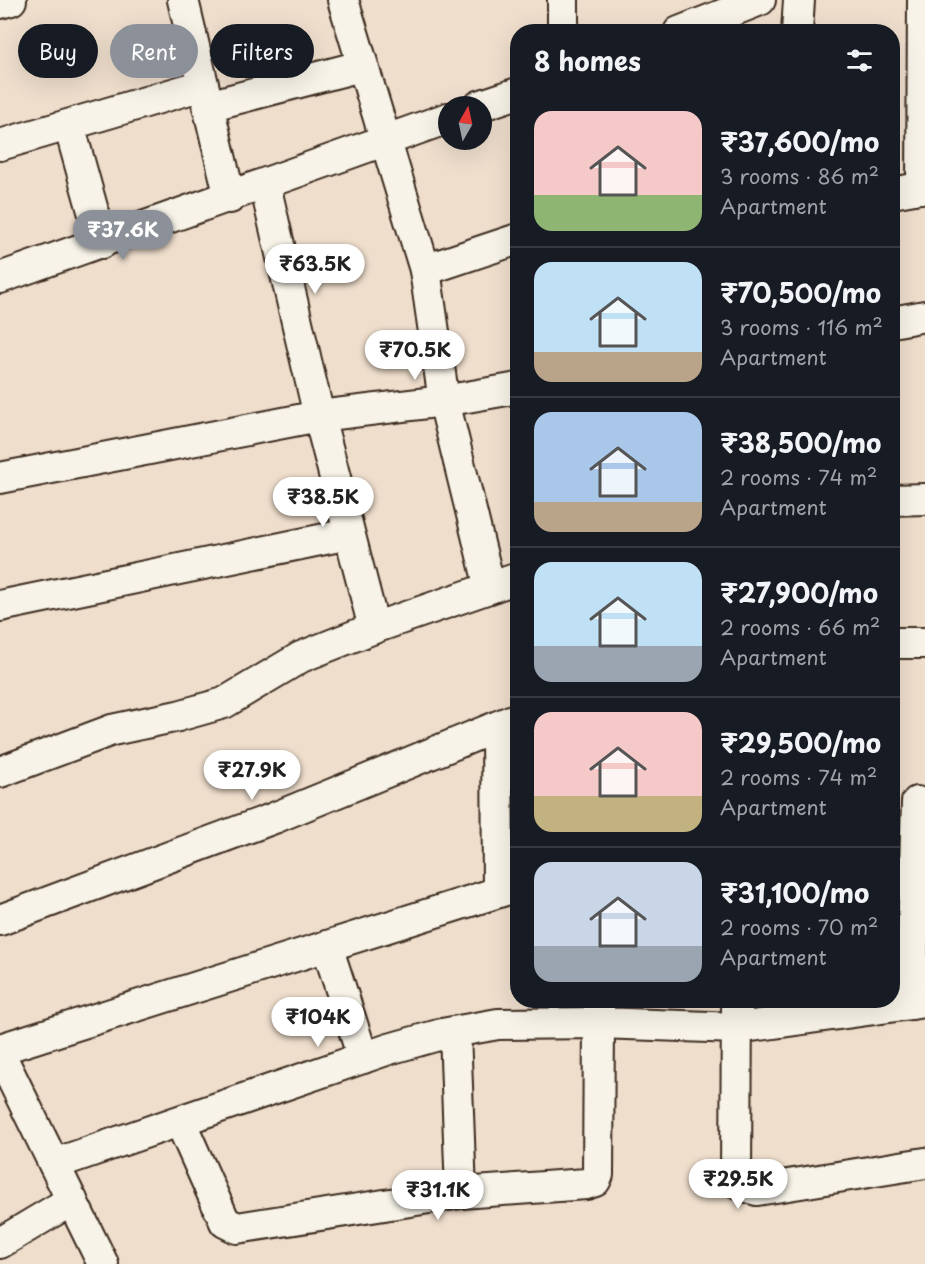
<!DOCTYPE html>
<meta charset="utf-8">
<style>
body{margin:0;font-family:"Playpen Sans",sans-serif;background:#20242c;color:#f1f3f6;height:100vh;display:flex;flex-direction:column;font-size:22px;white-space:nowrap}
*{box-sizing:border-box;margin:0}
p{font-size:20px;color:#9ea1a6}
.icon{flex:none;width:33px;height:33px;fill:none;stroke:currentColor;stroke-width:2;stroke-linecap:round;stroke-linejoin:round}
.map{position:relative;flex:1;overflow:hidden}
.sheet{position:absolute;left:510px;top:24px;width:390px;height:984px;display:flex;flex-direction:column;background:#171b24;border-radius:24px;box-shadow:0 6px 24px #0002}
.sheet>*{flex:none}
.top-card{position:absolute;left:18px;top:24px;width:402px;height:54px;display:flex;gap:12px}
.needle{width:39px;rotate:9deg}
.controls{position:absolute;left:438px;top:96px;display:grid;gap:12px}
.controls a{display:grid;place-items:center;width:54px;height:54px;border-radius:50%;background:#171b24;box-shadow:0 6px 24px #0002;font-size:30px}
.price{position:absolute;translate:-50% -51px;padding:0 14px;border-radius:21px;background:#fff;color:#222;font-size:20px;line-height:39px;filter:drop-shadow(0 2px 3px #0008)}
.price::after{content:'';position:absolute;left:50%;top:36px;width:18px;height:14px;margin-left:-9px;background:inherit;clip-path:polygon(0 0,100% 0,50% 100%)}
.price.active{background:#8c9099;color:#fff}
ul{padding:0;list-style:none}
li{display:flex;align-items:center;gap:18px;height:150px;padding:0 24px}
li+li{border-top:2px solid #363941}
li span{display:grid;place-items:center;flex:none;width:168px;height:120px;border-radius:18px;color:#555}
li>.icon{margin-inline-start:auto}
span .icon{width:72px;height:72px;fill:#fffc;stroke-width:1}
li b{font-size:26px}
h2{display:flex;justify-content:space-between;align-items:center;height:72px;padding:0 24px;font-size:26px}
.tag{padding:0 21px;border-radius:27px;background:#171b24;box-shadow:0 6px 24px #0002;font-size:21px;line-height:54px}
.tag.active{background:#8c9099;color:#fff}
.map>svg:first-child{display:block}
</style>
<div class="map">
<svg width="925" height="1264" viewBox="0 0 925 1264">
<rect width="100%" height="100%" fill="#efdecc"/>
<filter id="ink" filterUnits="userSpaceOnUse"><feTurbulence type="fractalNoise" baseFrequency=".0167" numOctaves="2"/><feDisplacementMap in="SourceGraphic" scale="12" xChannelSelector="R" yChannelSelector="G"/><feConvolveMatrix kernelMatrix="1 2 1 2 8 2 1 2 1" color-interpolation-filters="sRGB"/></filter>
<g filter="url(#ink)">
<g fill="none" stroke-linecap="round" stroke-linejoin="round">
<defs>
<g id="minor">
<path d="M 183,0 L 230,198"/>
<path d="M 343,0 L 425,270 L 444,401 L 490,588"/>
<path d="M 0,3 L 11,0"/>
<path d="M 563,32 L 563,0"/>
<path d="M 679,32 L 760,0"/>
<path d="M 797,32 L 799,0"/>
<path d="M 208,106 L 361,66"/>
<path d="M 479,106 L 518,93"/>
<path d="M 69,125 L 102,243"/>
<path d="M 0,145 L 203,85"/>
<path d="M 265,185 L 319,416 L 374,628"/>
<path d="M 922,188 L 923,0"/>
<path d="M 892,193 L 925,187"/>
<path d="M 425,270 L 518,239"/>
<path d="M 0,278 L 448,118"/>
<path d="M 892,322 L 925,316"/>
<path d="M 0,478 L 319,416 L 444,401 L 518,388"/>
<path d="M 892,500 L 925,499"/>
<path d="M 0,606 L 349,534"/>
<path d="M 892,643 L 925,643"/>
<path d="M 497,727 L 498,892"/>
<path d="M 0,772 L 112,730 L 178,716 L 224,703 L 301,657 L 374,628 L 518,578"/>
<path d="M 0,920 L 274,818 L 518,718"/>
<path d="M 327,946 L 363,1058"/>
<path d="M 599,1000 L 599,1023 L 737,1028 L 925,1002"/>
<path d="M 737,1000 L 736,1176 L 739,1184 L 757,1190 L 925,1163"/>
<path d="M 911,1004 L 917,802"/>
<path d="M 455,1032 L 461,1193"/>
<path d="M 0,1049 L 518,886"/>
<path d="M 0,1054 L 103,1264"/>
<path d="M 54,1164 L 389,1049 L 442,1034 L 498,1024 L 599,1023 L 598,1175 L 595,1181 L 586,1184 L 461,1193 L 237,1228 L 225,1222 L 180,1121"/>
<path d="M 0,1243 L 72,1200"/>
</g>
</defs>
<use href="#minor" stroke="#3b2a1e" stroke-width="34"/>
<use href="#minor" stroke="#f7f3e8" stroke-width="30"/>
</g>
</g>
</svg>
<div class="controls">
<a><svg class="needle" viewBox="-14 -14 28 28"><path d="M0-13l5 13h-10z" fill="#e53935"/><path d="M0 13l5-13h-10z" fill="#9ea1a6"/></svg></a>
</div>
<b class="price active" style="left:123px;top:261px">₹37.6K</b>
<b class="price" style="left:315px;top:295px">₹63.5K</b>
<b class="price" style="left:415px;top:381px">₹70.5K</b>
<b class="price" style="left:323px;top:528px">₹38.5K</b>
<b class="price" style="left:252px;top:801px">₹27.9K</b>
<b class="price" style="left:318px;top:1048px">₹104K</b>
<b class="price" style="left:738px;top:1210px">₹29.5K</b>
<b class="price" style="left:438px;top:1221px">₹31.1K</b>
<div class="top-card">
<a class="tag">Buy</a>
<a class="tag active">Rent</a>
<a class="tag">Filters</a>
</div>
<section class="sheet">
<h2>8 homes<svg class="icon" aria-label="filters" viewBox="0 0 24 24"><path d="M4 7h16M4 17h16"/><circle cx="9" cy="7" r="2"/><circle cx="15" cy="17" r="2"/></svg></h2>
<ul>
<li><span style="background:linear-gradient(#f6c9c9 70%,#8fb573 0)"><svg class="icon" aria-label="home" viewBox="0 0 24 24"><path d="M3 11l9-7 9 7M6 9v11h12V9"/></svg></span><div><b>₹37,600/mo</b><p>3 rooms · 86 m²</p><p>Apartment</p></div></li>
<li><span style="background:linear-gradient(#bfe0f5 75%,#b9a48a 0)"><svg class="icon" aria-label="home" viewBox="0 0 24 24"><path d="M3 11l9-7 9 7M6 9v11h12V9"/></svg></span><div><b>₹70,500/mo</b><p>3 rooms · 116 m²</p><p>Apartment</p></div></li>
<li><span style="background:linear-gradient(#a9c7e8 75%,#b9a48a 0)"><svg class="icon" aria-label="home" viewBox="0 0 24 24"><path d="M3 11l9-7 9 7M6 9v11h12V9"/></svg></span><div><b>₹38,500/mo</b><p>2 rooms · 74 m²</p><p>Apartment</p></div></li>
<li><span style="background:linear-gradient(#bfe0f5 70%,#9aa5b1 0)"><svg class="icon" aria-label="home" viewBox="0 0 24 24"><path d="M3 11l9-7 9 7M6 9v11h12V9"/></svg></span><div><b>₹27,900/mo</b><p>2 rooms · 66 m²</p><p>Apartment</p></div></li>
<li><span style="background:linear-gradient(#f6c9c9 70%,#c2b280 0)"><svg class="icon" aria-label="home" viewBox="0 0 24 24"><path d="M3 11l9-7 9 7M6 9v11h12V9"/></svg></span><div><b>₹29,500/mo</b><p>2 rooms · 74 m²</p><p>Apartment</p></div></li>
<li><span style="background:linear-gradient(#c9d6e8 70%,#9aa5b1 0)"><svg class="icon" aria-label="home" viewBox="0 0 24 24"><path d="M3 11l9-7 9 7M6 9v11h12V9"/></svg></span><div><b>₹31,100/mo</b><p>2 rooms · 70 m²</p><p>Apartment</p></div></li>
</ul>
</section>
</div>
